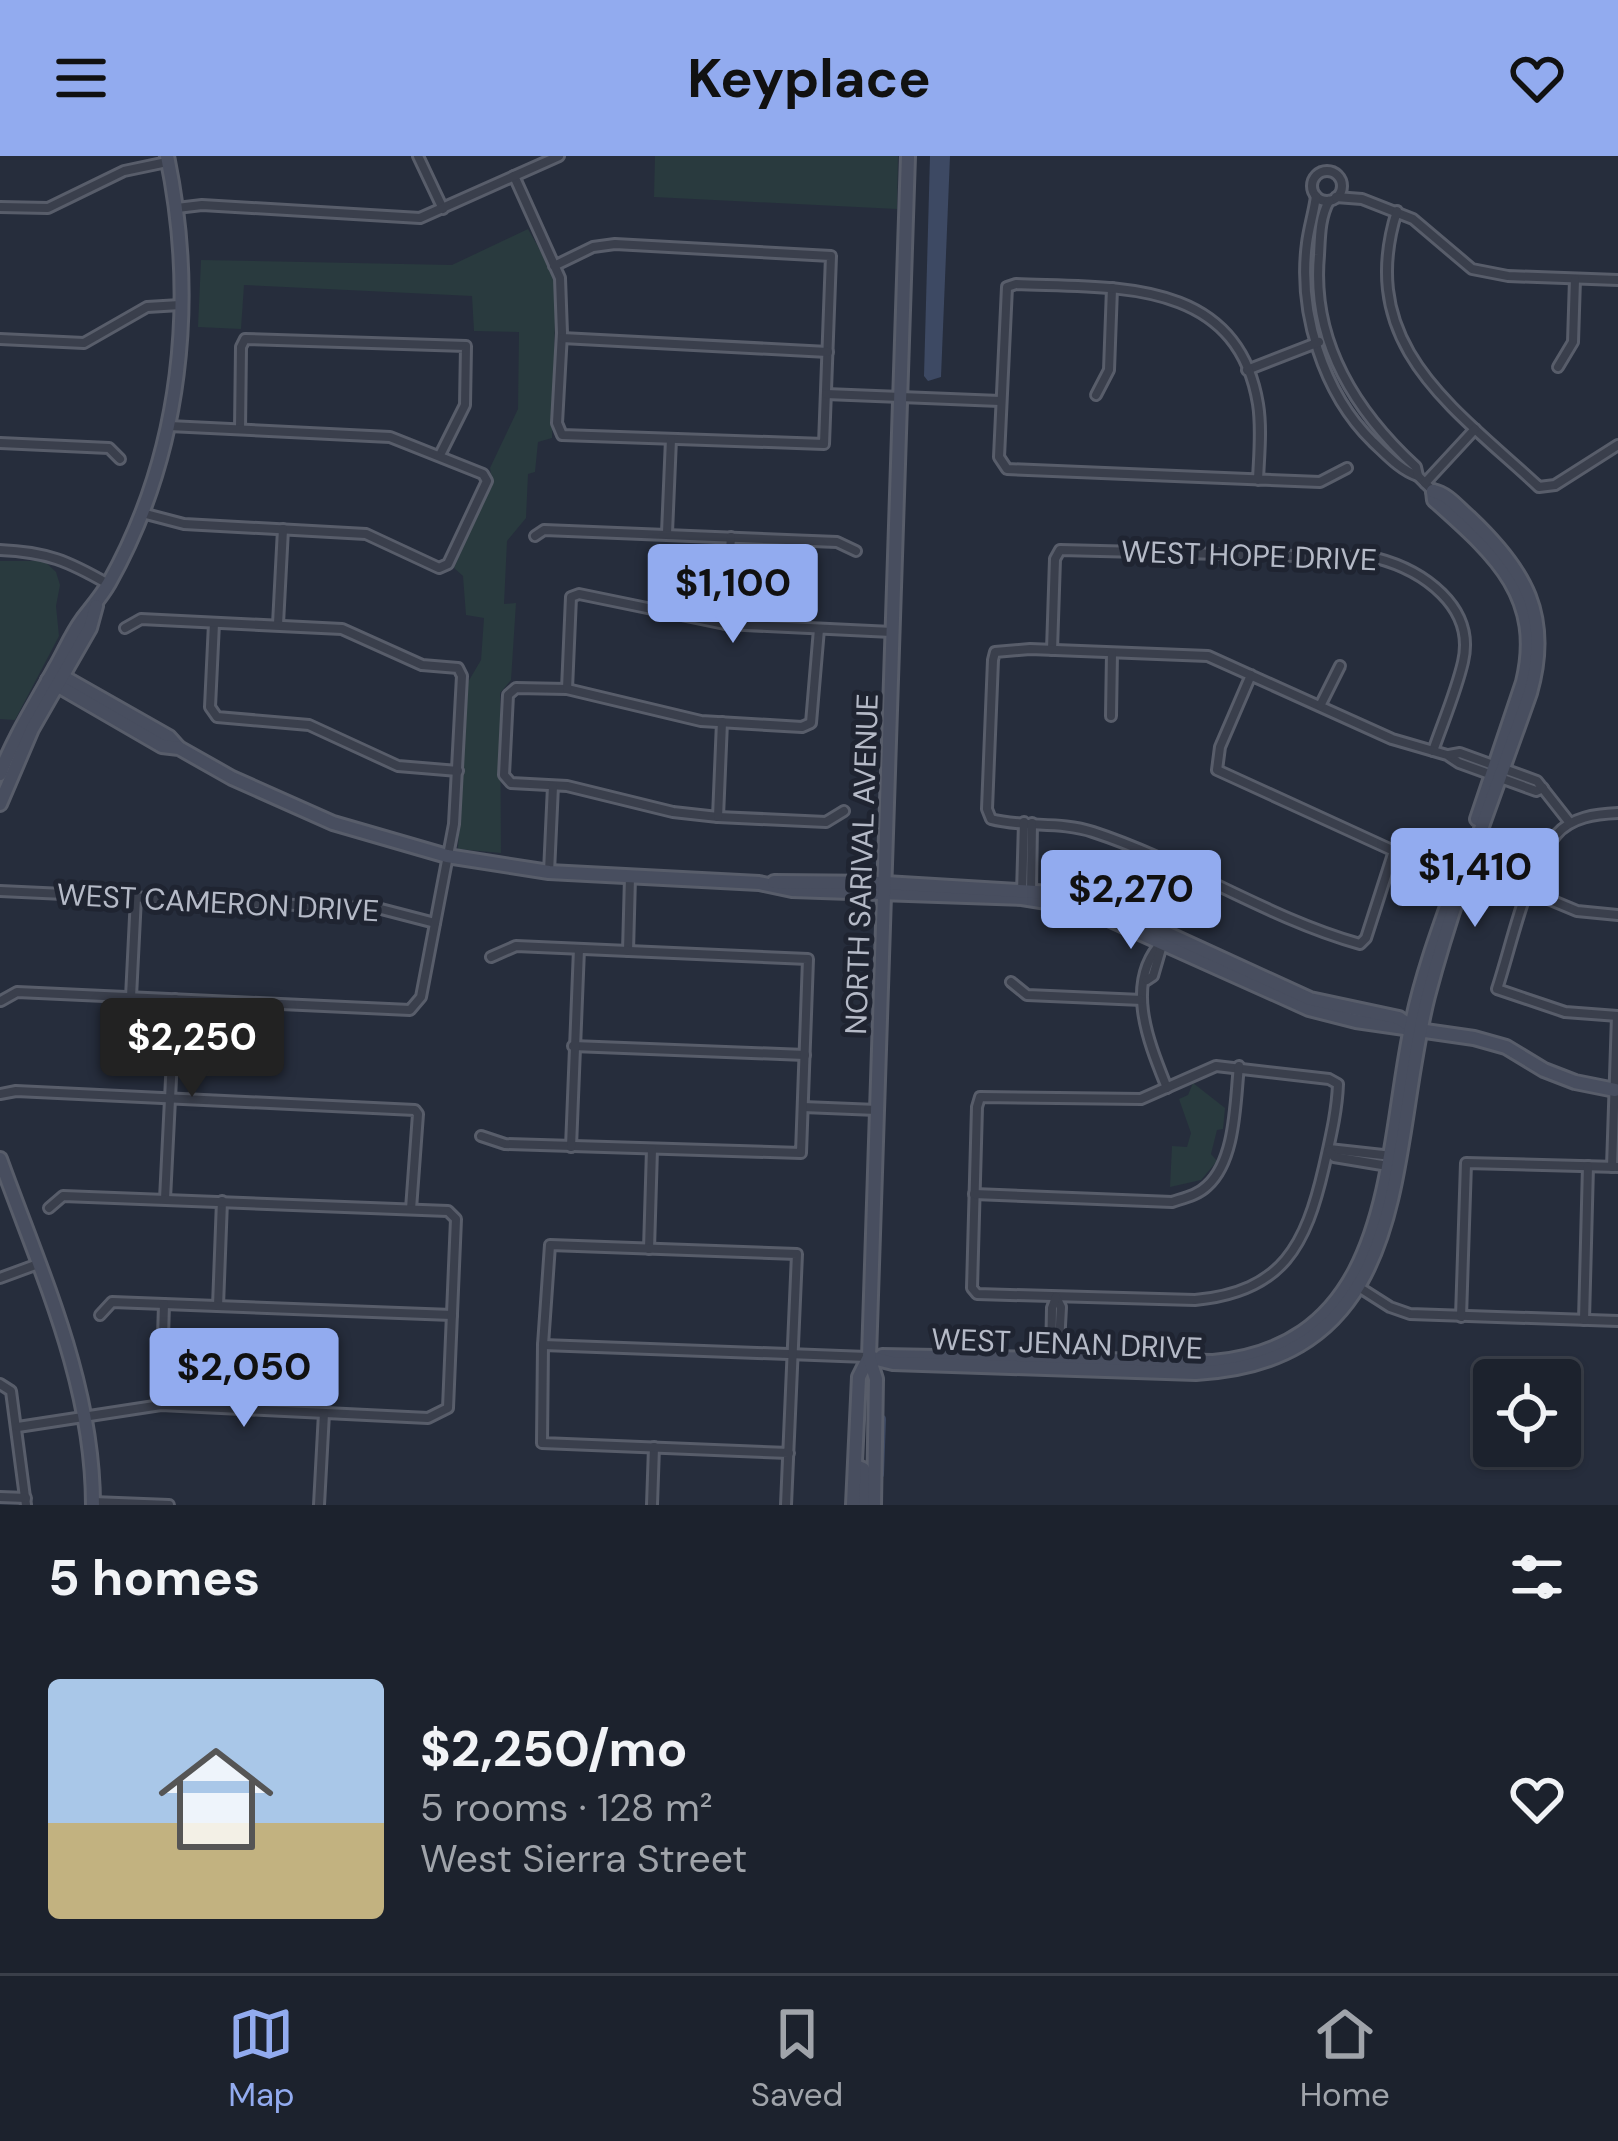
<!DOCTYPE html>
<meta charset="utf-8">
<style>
body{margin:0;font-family:"DM Sans",sans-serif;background:#252a35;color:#f1f3f6;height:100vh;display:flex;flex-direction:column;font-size:45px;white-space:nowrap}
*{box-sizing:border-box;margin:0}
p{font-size:39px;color:#a0a4aa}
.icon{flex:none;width:66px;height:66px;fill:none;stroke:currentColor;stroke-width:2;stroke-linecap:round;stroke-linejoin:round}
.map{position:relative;height:1349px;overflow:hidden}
.sheet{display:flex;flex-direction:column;background:#1c222d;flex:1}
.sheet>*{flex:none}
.fabs{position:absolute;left:1473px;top:1203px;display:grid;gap:24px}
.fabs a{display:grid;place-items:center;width:108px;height:108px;border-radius:12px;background:#1c222d;box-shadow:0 3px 9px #0004,0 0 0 3px #3a3f49;font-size:60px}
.price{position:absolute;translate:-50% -102px;padding:0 27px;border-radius:12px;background:#92abef;color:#111;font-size:39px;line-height:78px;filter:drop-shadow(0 3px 6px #0008)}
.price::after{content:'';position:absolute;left:50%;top:72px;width:36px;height:27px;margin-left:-18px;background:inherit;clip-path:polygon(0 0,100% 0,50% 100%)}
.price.current{background:#222;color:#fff}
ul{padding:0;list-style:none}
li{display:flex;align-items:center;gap:36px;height:300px;padding:0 48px}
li+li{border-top:3px solid #3a3f49}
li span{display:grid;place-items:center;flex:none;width:336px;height:240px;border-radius:12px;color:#555}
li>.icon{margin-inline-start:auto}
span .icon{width:144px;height:144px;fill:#fffc;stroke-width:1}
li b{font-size:51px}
h2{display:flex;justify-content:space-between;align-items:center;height:144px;padding:0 48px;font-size:51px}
header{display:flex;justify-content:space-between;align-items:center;height:156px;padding:0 48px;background:#92abef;color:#111;font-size:54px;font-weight:700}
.menu{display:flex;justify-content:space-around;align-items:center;height:168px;border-top:3px solid #3a3f49;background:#1c222d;font-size:33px;color:#a0a4aa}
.menu a{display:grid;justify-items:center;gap:6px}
.menu .current{color:#92abef}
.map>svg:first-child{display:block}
</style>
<header><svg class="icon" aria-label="menu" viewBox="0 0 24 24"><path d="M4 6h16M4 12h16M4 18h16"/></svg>Keyplace<svg class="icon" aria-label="heart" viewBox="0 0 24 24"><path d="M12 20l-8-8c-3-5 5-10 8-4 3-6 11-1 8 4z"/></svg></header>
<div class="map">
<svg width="1618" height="1349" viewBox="0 0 1618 1349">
<rect width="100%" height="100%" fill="#262d3c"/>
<g fill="#293a3e">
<path d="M 655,0 L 898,0 L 897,53 L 654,41 Z"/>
<path d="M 528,73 L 556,122 L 552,282 L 538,286 L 535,316 L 528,318 L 526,362 L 507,385 L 504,448 L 516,447 L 511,524 L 500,537 L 501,697 L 458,693 L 468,526 L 481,504 L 484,462 L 466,459 L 463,420 L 454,412 L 492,325 L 490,312 L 518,253 L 519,176 L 474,175 L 472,140 L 244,129 L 241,173 L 198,171 L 201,104 L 452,109 Z"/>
<path d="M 0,405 L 44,405 L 56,416 L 60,429 L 56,450 L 59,480 L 15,564 L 0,563 Z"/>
<path d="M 1193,927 L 1225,952 L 1223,973 L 1217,974 L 1211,998 L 1217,1005 L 1201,1024 L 1170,1031 L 1172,990 L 1187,991 L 1191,977 L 1179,943 L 1188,939 Z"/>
</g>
<path fill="#3d4963" d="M 930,0 L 950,0 L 941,221 L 928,225 L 924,220 Z"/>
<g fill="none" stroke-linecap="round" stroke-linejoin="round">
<path stroke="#3d4963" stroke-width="8" d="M 880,1318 L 882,1263"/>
<defs>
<g id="street">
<path d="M 418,0 L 443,53"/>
<circle cx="1327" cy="30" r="15"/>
<path d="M 514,20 L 560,122 L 562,177 L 557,267 L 562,279 L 824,288 L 831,100 L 615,88 L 593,91 L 554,110"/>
<path d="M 1316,40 C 1314,56 1309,71 1307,87 C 1298,156 1323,237 1373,286 C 1386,298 1400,314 1418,320"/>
<path d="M 1336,41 L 1362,43 L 1413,63 L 1472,113 L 1508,120 L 1618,124"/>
<path d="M 1329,45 C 1320,61 1320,80 1319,99 C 1311,185 1355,255 1416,311 L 1418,320 L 1432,334"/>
<path d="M 0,51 L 48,52 L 124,15 L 167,6"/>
<path d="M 177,52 L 202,49 L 420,62 L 559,0"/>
<path d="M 1397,55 C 1355,189 1453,251 1539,331 L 1555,329 L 1618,289"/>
<path d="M 562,182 L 828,196"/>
<path d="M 0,183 L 84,187 L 147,151 L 180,149"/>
<path d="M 1558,211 L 1573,186 L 1575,123"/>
<path d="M 1247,214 L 1319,186"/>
<path d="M 826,238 L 1000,245"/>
<path d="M 1096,239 L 1109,214 L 1112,132"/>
<path d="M 240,273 L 241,191 L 245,183 L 466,190 L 465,249 L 440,299"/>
<path d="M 0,287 L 109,292 L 120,303"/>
<path d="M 1258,324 C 1259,299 1262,273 1258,248 C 1237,121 1114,132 1016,128 L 1007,131 L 999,301 L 1007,313 L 1320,326 L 1347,312"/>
<path d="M 1425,327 L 1475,273"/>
<path d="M 142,357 L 184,368 L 366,378 L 439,412 L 448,408 L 487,325 L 483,318 L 390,281 L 169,270"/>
<path d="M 667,377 L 671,283"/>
<path d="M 535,380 L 544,374 L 837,386 L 856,395"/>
<path d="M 0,394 C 47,396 68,405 108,428"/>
<path d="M 214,467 L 210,551 L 217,561 L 309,569 L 398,610 L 458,615"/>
<path d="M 278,468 L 283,373"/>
<path d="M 725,468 L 731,381"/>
<path d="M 819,473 L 811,567 L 802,571 L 701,565 L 567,533 L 516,532 L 508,539 L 504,619 L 511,627 L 567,630 L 673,656 L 718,661 L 826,666 L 844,655"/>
<path d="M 1052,494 L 1055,403 L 1060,394 L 1376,402 C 1422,414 1476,450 1463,506 C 1456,536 1443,566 1433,595"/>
<path d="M 1251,519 L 1220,591 L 1217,614 L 1394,695 L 1366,782 L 1360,788 C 1267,762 1185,706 1093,676 C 1060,665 1024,672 991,663 L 987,653 L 993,504 L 995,496 L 1030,493 L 1208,500 L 1392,583 L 1447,599 L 1459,607 L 1536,635 L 1543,632"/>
<path d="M 567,533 L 571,441 L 579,438 L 725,468 L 892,476"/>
<path d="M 1320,550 L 1340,510"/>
<path d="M 1111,560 L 1112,497"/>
<path d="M 1449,599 L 1460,597 L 1537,625 L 1570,667"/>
<path d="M 1618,657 C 1596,658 1571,661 1556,679 C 1526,715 1512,788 1497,833 L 1565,856 L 1618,860"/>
<path d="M 718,661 L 722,566"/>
<path d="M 549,716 L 553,630"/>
<path d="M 0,735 L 381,753 L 435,767"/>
<path d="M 1529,735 L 1577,755 L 1618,759"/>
<path d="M 1031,736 L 1032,667"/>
<path d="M 1022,737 L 1024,666"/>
<path d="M 1163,785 C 1123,826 1149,887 1167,932"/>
<path d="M 628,795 L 630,721"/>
<path d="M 1147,824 L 1153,820 L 1162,789"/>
<path d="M 1011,826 L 1027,839 L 1142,844"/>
<path d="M 131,841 L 136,741"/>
<path d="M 1,845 L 17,836 L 410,854 L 421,841 L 454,668 L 462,520 L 458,512 L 422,509 L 342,473 L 141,463 L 125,472"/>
<path d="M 573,890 L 805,899"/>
<path d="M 1216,910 L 1329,923 L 1338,928 C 1337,956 1330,984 1324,1011 C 1306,1089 1283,1136 1195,1144 L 977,1138 L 972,1132 L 977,951 L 980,941 L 1141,943 Z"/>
<path d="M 0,938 L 16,935 L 415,954 L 418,958 L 411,1053"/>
<path d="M 803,951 L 877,954"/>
<path d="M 481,980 L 505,988 L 801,997 L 808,803 L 516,790 L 491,801"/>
<path d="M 571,991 L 579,793"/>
<path d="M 1329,993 L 1392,1000"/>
<path d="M 1329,994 L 1334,1001 L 1388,1010"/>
<path d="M 1612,1011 L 1617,860"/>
<path d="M 974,1038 L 1172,1046 C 1184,1042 1198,1039 1207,1030 C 1236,1004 1235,946 1239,910"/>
<path d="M 165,1043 L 175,843"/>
<path d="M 649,1093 L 652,993"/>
<path d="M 0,1122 L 38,1108"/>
<path d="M 1357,1130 L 1390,1151 L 1410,1158 L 1618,1165"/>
<path d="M 1056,1141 L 1061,1151 L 1058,1206"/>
<path d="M 218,1150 L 222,1045"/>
<path d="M 100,1159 L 112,1146 L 452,1159"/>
<path d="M 1461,1161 L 1466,1007 L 1618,1011"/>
<path d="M 1584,1164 L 1588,1010"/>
<path d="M 543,1189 L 867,1201"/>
<path d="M 1051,1206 L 1052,1152 L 1056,1141"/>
<path d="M 0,1228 L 11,1235 L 26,1349"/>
<path d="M 161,1249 L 164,1148"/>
<path d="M 18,1271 L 161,1249 L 428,1262 L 448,1252 L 456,1063 L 448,1055 L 63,1040 L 49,1052"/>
<path d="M 0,1341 L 26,1342"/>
<path d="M 93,1346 L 169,1349"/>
<path d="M 319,1349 L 324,1257"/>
<path d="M 652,1349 L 654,1291"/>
<path d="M 786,1349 L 797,1098 L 550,1089 L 543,1189 L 542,1287 L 789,1297"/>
</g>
<g id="secondary">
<path d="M 1433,335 L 1434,344 C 1493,397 1544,439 1523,526 L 1477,663"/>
<path d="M 58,518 L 169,581 L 178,591"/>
<path d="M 48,524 L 162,590 L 179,592 L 232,622 L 333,667 L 447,700 L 549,716 L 759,727 L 792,734 L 1022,742 L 1084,752 L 1309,853 L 1356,865 L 1474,882 L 1506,891 L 1544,914 L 1575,926 L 1615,934"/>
<path d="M 0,618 C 14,581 36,547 55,512 C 64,497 71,479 82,464 C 91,452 101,441 109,427 C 182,297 197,144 167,0"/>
<path d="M 0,648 L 32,573 L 90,472 L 96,450"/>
<path d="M 774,726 L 885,727 L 1068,738 L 1118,755 L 1310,843 L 1399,862 L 1410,870"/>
<path d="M 0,1003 C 41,1117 93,1227 93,1349"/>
<path d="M 882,1200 L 1213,1206 C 1396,1189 1383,1001 1412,867 C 1424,809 1446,755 1465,700"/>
<path d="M 869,1201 L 893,1207 L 1196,1217 C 1417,1205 1388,996 1428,840 C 1455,737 1495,637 1530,537 C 1552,460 1525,414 1470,362 C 1458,352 1448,338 1433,335"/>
<path d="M 856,1310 L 863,1313 L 863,1349"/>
<path d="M 853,1349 L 859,1221 L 869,1201"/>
<path d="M 874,1349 L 876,1223 L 869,1201 L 908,0"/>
</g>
</defs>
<use href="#street" stroke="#585d6a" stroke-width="14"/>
<use href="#secondary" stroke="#585d6a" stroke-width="18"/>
<use href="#street" stroke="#3a3f4c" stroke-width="8"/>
<use href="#secondary" stroke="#484e5f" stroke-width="12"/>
</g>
<g text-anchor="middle" stroke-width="10" stroke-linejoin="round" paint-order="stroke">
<g font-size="30" fill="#b5bac7" stroke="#1f2431">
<text transform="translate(1249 400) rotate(2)" y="10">WEST HOPE DRIVE</text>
<text transform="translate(862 708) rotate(-88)" y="10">NORTH SARIVAL AVENUE</text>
<text transform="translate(218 747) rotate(3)" y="10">WEST CAMERON DRIVE</text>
<text transform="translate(1067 1188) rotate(2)" y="10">WEST JENAN DRIVE</text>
</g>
</g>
</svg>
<div class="fabs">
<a><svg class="icon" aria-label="locate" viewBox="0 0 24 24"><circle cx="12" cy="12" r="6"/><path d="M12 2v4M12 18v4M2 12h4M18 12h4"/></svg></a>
</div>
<b class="price" style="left:733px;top:490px">$1,100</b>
<b class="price" style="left:1475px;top:774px">$1,410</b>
<b class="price" style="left:1131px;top:796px">$2,270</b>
<b class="price current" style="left:192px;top:944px">$2,250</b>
<b class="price" style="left:244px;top:1274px">$2,050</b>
</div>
<section class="sheet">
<h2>5 homes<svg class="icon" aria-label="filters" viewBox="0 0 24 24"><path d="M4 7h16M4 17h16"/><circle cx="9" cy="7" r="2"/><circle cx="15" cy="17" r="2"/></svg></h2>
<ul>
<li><span style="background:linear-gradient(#a9c7e8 60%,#c2b280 0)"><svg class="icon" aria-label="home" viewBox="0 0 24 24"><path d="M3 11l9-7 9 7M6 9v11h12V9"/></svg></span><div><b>$2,250/mo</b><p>5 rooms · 128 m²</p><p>West Sierra Street</p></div><svg class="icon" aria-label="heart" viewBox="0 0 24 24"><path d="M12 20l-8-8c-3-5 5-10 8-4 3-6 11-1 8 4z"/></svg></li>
</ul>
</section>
<nav class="menu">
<a class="current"><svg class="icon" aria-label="map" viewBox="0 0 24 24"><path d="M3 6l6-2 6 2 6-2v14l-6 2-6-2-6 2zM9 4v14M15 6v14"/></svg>Map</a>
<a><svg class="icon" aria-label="saved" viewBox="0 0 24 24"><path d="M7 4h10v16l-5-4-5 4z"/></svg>Saved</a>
<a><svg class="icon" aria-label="home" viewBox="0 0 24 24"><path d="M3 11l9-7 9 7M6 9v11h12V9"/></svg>Home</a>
</nav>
